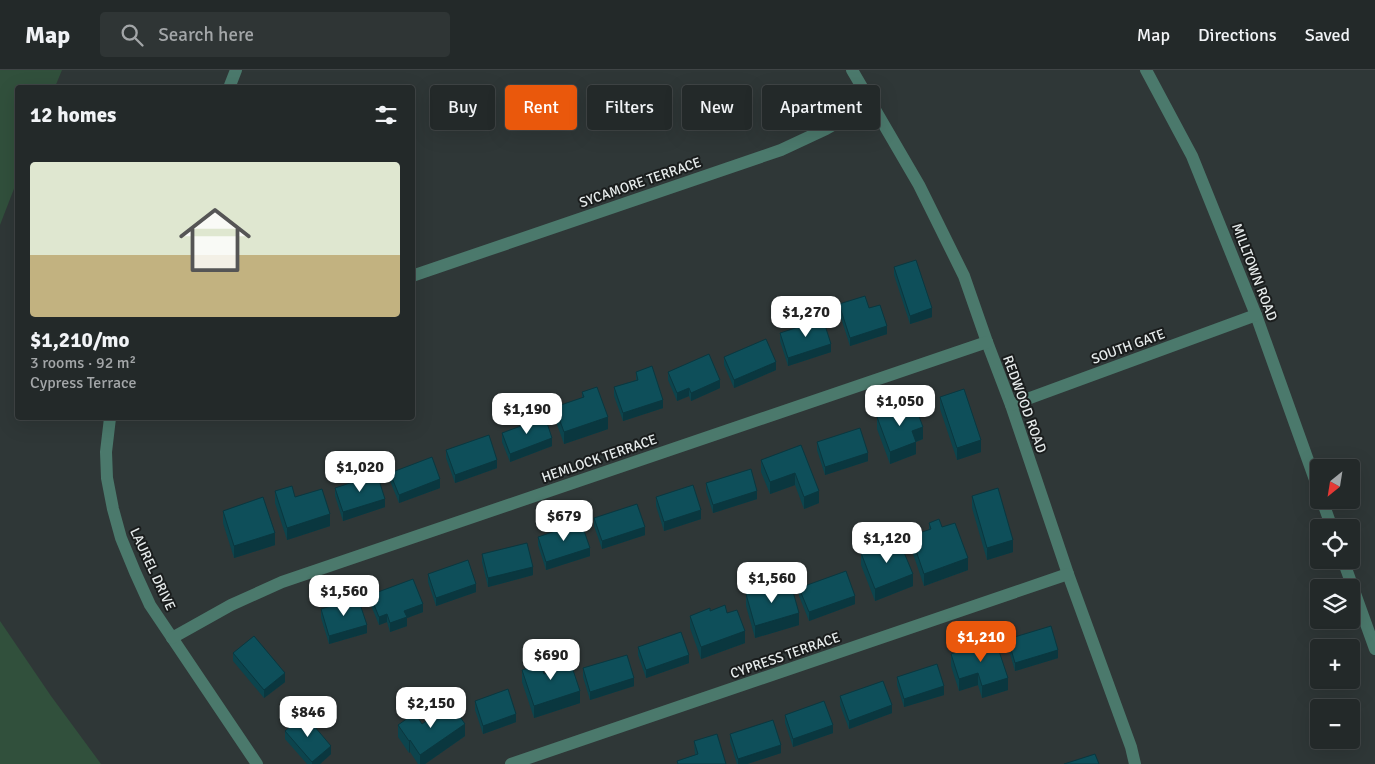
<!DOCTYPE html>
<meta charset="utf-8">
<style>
body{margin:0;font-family:Signika,sans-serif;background:#2f3535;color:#f1f3f6;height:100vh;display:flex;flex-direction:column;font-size:19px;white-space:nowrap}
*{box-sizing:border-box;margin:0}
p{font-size:16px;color:#a3a6a8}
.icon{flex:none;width:28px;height:28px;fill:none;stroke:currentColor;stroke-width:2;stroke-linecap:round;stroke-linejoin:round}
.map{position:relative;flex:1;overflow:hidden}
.details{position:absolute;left:15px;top:15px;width:400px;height:335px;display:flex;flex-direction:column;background:#232929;border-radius:5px;box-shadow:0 5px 20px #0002,0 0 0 1px #404546}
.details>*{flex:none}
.banner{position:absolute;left:430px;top:15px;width:475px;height:45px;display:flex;gap:10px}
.needle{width:32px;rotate:210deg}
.fabs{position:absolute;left:1310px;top:389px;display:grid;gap:10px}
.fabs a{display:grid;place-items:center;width:50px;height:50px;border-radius:5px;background:#232929;box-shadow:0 5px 20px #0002,0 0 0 1px #404546;font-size:25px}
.price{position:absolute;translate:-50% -42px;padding:0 11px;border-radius:10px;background:#fff;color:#222;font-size:16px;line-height:32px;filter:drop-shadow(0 1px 2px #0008)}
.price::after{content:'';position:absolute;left:50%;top:30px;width:15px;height:11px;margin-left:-8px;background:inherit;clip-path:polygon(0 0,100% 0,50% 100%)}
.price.on{background:#ea580c;color:#fff}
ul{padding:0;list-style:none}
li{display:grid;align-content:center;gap:10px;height:265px;padding:0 15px}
li span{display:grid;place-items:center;height:155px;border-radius:5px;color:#555}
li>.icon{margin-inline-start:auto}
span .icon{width:90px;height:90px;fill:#fffc;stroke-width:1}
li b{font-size:21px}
h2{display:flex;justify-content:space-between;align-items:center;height:60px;padding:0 15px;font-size:21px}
.pill{padding:0 18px;border-radius:5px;background:#232929;box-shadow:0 5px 20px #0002,0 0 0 1px #404546;font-size:18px;line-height:45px}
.pill.on{background:#ea580c;color:#fff}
header{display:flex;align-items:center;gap:30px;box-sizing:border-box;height:70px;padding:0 25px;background:#232929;border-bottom:1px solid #404546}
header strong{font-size:24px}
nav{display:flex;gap:28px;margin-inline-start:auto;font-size:18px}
.search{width:350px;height:45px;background:#2f3535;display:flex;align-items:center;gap:12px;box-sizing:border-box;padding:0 18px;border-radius:5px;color:#a3a6a8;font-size:19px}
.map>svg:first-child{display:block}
</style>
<header>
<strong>Map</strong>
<div class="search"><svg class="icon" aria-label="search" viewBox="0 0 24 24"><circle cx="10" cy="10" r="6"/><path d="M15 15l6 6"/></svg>Search here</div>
<nav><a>Map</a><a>Directions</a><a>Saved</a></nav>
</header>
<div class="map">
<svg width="1375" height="694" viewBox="0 0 1375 694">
<rect width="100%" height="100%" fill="#2f3737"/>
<g fill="#31503c">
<path d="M 0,0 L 62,0 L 55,17 L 18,18 L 17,111 L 0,155 Z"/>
<path d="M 0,551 L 51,626 L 101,694 L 0,694 Z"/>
</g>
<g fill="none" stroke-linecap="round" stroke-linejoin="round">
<g stroke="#4b796c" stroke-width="12">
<path d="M 852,0 L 919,115 L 964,206 L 987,272 L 1011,335 L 1068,504 L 1131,677 L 1135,694"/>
<path d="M 1146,0 L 1192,86 L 1256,245 L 1319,421"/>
<path d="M 229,18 L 236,0"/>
<path d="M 412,206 L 781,80 L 826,59 L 872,33"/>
<path d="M 1011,335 L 1256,245"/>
<path d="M 110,348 L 106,382 L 107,408 L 113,439 L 121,468 L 135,502 L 150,535 L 257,694"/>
<path d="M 1322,430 L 1332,458"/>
<path d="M 1343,490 L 1375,579"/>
<path d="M 172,568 L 231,535 L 282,512 L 987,272"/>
<path d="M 511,694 L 1068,504"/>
</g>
</g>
<g fill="#0c444d">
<path d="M 894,197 L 932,247 L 910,254 L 894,205 Z"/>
<path d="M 839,234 L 869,238 L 887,264 L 850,276 L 839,242 Z"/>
<path d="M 780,263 L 831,282 L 788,296 L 780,271 Z"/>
<path d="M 724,287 L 776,300 L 734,318 L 724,295 Z"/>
<path d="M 636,302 L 663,338 L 623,351 L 614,326 L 614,317 L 636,310 Z"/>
<path d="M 668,302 L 720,318 L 691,331 L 689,326 L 677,331 L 668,310 Z"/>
<path d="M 582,322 L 608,359 L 564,374 L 555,349 L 555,337 L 582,328 Z"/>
<path d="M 940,327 L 981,382 L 957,390 L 940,339 Z"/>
<path d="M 877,347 L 923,369 L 916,372 L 916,384 L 890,394 L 877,359 Z"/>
<path d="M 502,363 L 552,376 L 510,392 L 502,372 Z"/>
<path d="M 817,372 L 868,391 L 825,405 L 817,380 Z"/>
<path d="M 801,375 L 819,433 L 804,439 L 795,415 L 770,424 L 761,402 L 761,390 Z"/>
<path d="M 446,380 L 497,398 L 455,413 L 446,388 Z"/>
<path d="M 390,403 L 440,418 L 399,433 L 390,411 Z"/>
<path d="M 706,413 L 757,429 L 713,443 L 706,421 Z"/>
<path d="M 335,418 L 385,437 L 343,451 L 335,426 Z"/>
<path d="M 275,421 L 295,427 L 330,456 L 287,470 L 275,433 Z"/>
<path d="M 972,426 L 1013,482 L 987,490 L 972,438 Z"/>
<path d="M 656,427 L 701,449 L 664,461 L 656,436 Z"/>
<path d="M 223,441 L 275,475 L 234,488 L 223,453 Z"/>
<path d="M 594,448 L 645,465 L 602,479 L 594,456 Z"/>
<path d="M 929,453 L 942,457 L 968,500 L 924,516 L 911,478 L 911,466 L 929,460 Z"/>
<path d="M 538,467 L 590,486 L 546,500 L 538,475 Z"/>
<path d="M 861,483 L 913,516 L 875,531 L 861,495 Z"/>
<path d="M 482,484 L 533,505 L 488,517 L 482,492 Z"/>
<path d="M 428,504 L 476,522 L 436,536 L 428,512 Z"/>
<path d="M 799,518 L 855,534 L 809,551 L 799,526 Z"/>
<path d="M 746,524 L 799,555 L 755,568 L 746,536 Z"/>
<path d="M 370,525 L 423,542 L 407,548 L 407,556 L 390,562 L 387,552 L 379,555 L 370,533 Z"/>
<path d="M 321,539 L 367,563 L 329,574 L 321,548 Z"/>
<path d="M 710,541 L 727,543 L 745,573 L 701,589 L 690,558 L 690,546 Z"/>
<path d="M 1008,569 L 1058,588 L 1015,601 L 1008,577 Z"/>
<path d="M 638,577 L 689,593 L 646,608 L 638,585 Z"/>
<path d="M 233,583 L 285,612 L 264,628 L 233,591 Z"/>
<path d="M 951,584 L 1008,620 L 982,628 L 978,615 L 959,621 L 951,596 Z"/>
<path d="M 554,587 L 580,633 L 534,648 L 522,612 L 522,600 L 544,604 L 555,601 L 554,599 Z"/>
<path d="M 583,598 L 634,616 L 590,630 L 583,607 Z"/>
<path d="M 897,607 L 944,625 L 904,637 L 897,615 Z"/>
<path d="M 840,626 L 892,643 L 849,659 L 840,635 Z"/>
<path d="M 475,631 L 516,652 L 483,664 L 475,640 Z"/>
<path d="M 785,645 L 833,663 L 793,677 L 785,653 Z"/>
<path d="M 422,654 L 465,666 L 425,694 L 418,694 L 410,682 L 409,683 L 398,667 L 398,655 Z"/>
<path d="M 285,661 L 331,684 L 320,694 L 307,694 L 285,669 Z"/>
<path d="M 730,664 L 781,683 L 747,694 L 737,694 L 730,672 Z"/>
<path d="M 694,671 L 726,694 L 677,694 L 677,691 L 695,685 Z"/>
</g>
<g fill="#0a373f">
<path d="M 932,238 L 932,247 L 910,254 L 910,246 Z"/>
<path d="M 887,256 L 887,264 L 850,276 L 850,268 Z"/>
<path d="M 831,274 L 831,282 L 788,296 L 788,288 Z"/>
<path d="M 776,292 L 776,300 L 734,318 L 734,310 Z"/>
<path d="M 720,310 L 720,318 L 691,331 L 691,323 Z"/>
<path d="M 689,318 L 689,326 L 677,331 L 677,323 Z"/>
<path d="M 663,330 L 663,338 L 623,351 L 623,343 Z"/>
<path d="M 608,347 L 608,359 L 564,374 L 564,362 Z"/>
<path d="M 923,357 L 923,369 L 912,373 L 916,372 L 916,384 L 890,394 L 890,382 L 912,361 Z"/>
<path d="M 552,368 L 552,376 L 510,392 L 510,384 Z"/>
<path d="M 981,370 L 981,382 L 957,390 L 957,378 Z"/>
<path d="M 868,383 L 868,391 L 825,405 L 825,397 Z"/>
<path d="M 497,390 L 497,398 L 455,413 L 455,405 Z"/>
<path d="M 795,403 L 795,415 L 770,424 L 770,412 Z"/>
<path d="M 440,409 L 440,418 L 399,433 L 399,425 Z"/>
<path d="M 757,421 L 757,429 L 713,443 L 713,435 Z"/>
<path d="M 819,421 L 819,433 L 804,439 L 804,427 Z"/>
<path d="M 385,429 L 385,437 L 343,451 L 343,442 Z"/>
<path d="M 701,440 L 701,449 L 664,461 L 664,452 Z"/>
<path d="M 330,444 L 330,456 L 287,470 L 287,458 Z"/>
<path d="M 645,457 L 645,465 L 602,479 L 602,471 Z"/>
<path d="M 275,463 L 275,475 L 234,488 L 234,476 Z"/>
<path d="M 1013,470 L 1013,482 L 987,490 L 987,478 Z"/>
<path d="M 590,478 L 590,486 L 546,500 L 546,492 Z"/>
<path d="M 968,488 L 968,500 L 924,516 L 924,504 Z"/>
<path d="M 533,497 L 533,505 L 488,517 L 488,508 Z"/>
<path d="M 913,504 L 913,516 L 875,531 L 875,519 Z"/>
<path d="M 476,514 L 476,522 L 436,536 L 436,528 Z"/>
<path d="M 855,526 L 855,534 L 809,551 L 809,542 Z"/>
<path d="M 423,534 L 423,542 L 407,548 L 407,556 L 390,562 L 390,553 L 404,541 Z"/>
<path d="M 799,543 L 799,555 L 755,568 L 755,556 Z"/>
<path d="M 387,544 L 387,552 L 379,555 L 379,547 Z"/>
<path d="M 367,555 L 367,563 L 329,574 L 329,566 Z"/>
<path d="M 745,561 L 745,573 L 701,589 L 701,577 Z"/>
<path d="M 1058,580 L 1058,588 L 1015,601 L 1015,593 Z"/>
<path d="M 689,585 L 689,593 L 646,608 L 646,600 Z"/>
<path d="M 285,603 L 285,612 L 264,628 L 264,620 Z"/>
<path d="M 978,603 L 978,615 L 959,621 L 959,609 Z"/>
<path d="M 634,608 L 634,616 L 590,630 L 590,622 Z"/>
<path d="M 1008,608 L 1008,620 L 982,628 L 982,616 Z"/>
<path d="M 944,616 L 944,625 L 904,637 L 904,629 Z"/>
<path d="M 580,621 L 580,633 L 534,648 L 534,636 Z"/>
<path d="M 892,635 L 892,643 L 849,659 L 849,651 Z"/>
<path d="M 516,644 L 516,652 L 483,664 L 483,656 Z"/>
<path d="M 465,654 L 465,666 L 425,694 L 420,694 L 420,685 Z"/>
<path d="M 833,655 L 833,663 L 793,677 L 793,669 Z"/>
<path d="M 410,670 L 410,682 L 409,683 L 409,671 Z"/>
<path d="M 781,675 L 781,683 L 747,694 L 738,694 L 738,689 Z"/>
<path d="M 331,676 L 331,684 L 320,694 L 312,694 L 312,692 Z"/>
</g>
<g fill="#0e4f5a" stroke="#0a373f">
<path d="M 916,190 L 932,238 L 910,246 L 894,197 Z"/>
<path d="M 865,226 L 869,238 L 880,235 L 887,256 L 850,268 L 839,234 Z"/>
<path d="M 823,249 L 831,274 L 788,288 L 780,263 Z"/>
<path d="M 766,269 L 776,292 L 734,310 L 724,287 Z"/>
<path d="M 709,284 L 720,310 L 691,323 L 689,318 L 677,323 L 668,302 Z"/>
<path d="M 652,296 L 663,330 L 623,343 L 614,317 L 638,310 L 636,302 Z"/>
<path d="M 597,317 L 608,347 L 564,362 L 555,337 L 584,327 L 582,322 Z"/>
<path d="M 964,319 L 981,370 L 957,378 L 940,327 Z"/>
<path d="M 914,333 L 923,357 L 912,361 L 916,372 L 890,382 L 877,347 Z"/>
<path d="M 545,347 L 552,368 L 510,384 L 502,363 Z"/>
<path d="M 860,358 L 868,383 L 825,397 L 817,372 Z"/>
<path d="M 489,365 L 497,390 L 455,405 L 446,380 Z"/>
<path d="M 801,375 L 819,421 L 804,427 L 795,403 L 770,412 L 761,390 Z"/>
<path d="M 432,387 L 440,409 L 399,425 L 390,403 Z"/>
<path d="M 751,399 L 757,421 L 713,435 L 706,413 Z"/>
<path d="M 377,404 L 385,429 L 343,442 L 335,418 Z"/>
<path d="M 693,415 L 701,440 L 664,452 L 656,427 Z"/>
<path d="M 292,416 L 295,427 L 322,419 L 330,444 L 287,458 L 275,421 Z"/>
<path d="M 998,418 L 1013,470 L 987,478 L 972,426 Z"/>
<path d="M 263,427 L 275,463 L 234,476 L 223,441 Z"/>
<path d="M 637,434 L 645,457 L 602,471 L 594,448 Z"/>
<path d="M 939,449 L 942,457 L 955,453 L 968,488 L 924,504 L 911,466 L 931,459 L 929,453 Z"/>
<path d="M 581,452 L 590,478 L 546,492 L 538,467 Z"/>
<path d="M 898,468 L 913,504 L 875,519 L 861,483 Z"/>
<path d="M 527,473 L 533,497 L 488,508 L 482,484 Z"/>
<path d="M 468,490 L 476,514 L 436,528 L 428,504 Z"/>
<path d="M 846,501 L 855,526 L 809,542 L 799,518 Z"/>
<path d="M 413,509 L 423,534 L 404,541 L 407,547 L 390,553 L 387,544 L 379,547 L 370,525 Z"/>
<path d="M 790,511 L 799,543 L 755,556 L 746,524 Z"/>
<path d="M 358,528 L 367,555 L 329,566 L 321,539 Z"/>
<path d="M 725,535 L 727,543 L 737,540 L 745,561 L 701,577 L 690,546 L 710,538 L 710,541 Z"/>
<path d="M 1051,556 L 1058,580 L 1015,593 L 1008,569 Z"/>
<path d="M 681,562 L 689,585 L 646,600 L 638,577 Z"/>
<path d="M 254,566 L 285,603 L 264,620 L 233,583 Z"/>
<path d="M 995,569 L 1008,608 L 982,616 L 978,603 L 959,609 L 951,584 Z"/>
<path d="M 567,582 L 580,621 L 534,636 L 522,600 L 541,594 L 544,604 L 558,600 L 554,587 Z"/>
<path d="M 627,585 L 634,608 L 590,622 L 583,598 Z"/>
<path d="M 937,594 L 944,616 L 904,629 L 897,607 Z"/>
<path d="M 883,611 L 892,635 L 849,651 L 840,626 Z"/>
<path d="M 508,619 L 516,644 L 483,656 L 475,631 Z"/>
<path d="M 824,631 L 833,655 L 793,669 L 785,645 Z"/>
<path d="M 451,634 L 465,654 L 420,685 L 410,670 L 409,671 L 398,655 L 415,643 L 422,654 Z"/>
<path d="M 304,644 L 331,676 L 312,692 L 285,661 Z"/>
<path d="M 773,650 L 781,675 L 738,689 L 730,664 Z"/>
<path d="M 717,664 L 726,694 L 678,694 L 677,691 L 698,684 L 694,671 Z"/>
<path d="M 1095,684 L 1099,694 L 1064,694 Z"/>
</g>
<g text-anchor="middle" stroke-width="4" stroke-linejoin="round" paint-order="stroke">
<g font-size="14" fill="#e7ecec" stroke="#1a1d1d">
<text transform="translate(640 112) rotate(-19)" y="5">SYCAMORE TERRACE</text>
<text transform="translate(1255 202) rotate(69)" y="5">MILLTOWN ROAD</text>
<text transform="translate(1128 276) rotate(-20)" y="5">SOUTH GATE</text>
<text transform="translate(1025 334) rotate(70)" y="5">REDWOOD ROAD</text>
<text transform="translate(599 388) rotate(-19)" y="5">HEMLOCK TERRACE</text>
<text transform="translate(153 499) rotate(65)" y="5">LAUREL DRIVE</text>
<text transform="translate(785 585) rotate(-19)" y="5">CYPRESS TERRACE</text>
</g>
</g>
</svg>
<div class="fabs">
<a><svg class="needle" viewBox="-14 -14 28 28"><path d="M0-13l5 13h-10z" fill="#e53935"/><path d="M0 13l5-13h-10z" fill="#a3a6a8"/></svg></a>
<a><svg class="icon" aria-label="locate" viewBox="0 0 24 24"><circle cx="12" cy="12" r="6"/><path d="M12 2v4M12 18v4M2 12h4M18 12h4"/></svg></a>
<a><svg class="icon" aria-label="layers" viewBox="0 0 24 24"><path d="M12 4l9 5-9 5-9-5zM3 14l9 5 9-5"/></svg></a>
<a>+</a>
<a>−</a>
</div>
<b class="price" style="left:806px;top:268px">$1,270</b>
<b class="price" style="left:900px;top:357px">$1,050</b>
<b class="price" style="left:527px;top:365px">$1,190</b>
<b class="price" style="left:360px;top:423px">$1,020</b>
<b class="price" style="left:564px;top:472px">$679</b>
<b class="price" style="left:887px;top:494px">$1,120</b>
<b class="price" style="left:772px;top:534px">$1,560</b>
<b class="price" style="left:344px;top:547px">$1,560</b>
<b class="price on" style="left:981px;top:593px">$1,210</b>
<b class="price" style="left:551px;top:611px">$690</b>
<b class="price" style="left:431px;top:659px">$2,150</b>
<b class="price" style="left:308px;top:668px">$846</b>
<div class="banner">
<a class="pill">Buy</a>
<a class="pill on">Rent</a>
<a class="pill">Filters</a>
<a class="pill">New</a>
<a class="pill">Apartment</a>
</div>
<section class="details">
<h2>12 homes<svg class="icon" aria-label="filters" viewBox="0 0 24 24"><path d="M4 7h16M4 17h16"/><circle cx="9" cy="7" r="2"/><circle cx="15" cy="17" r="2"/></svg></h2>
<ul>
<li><span style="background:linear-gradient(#dfe7d0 60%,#c2b280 0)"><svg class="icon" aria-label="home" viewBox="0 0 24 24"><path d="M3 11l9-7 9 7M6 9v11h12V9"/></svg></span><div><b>$1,210/mo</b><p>3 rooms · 92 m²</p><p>Cypress Terrace</p></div></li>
</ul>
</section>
</div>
